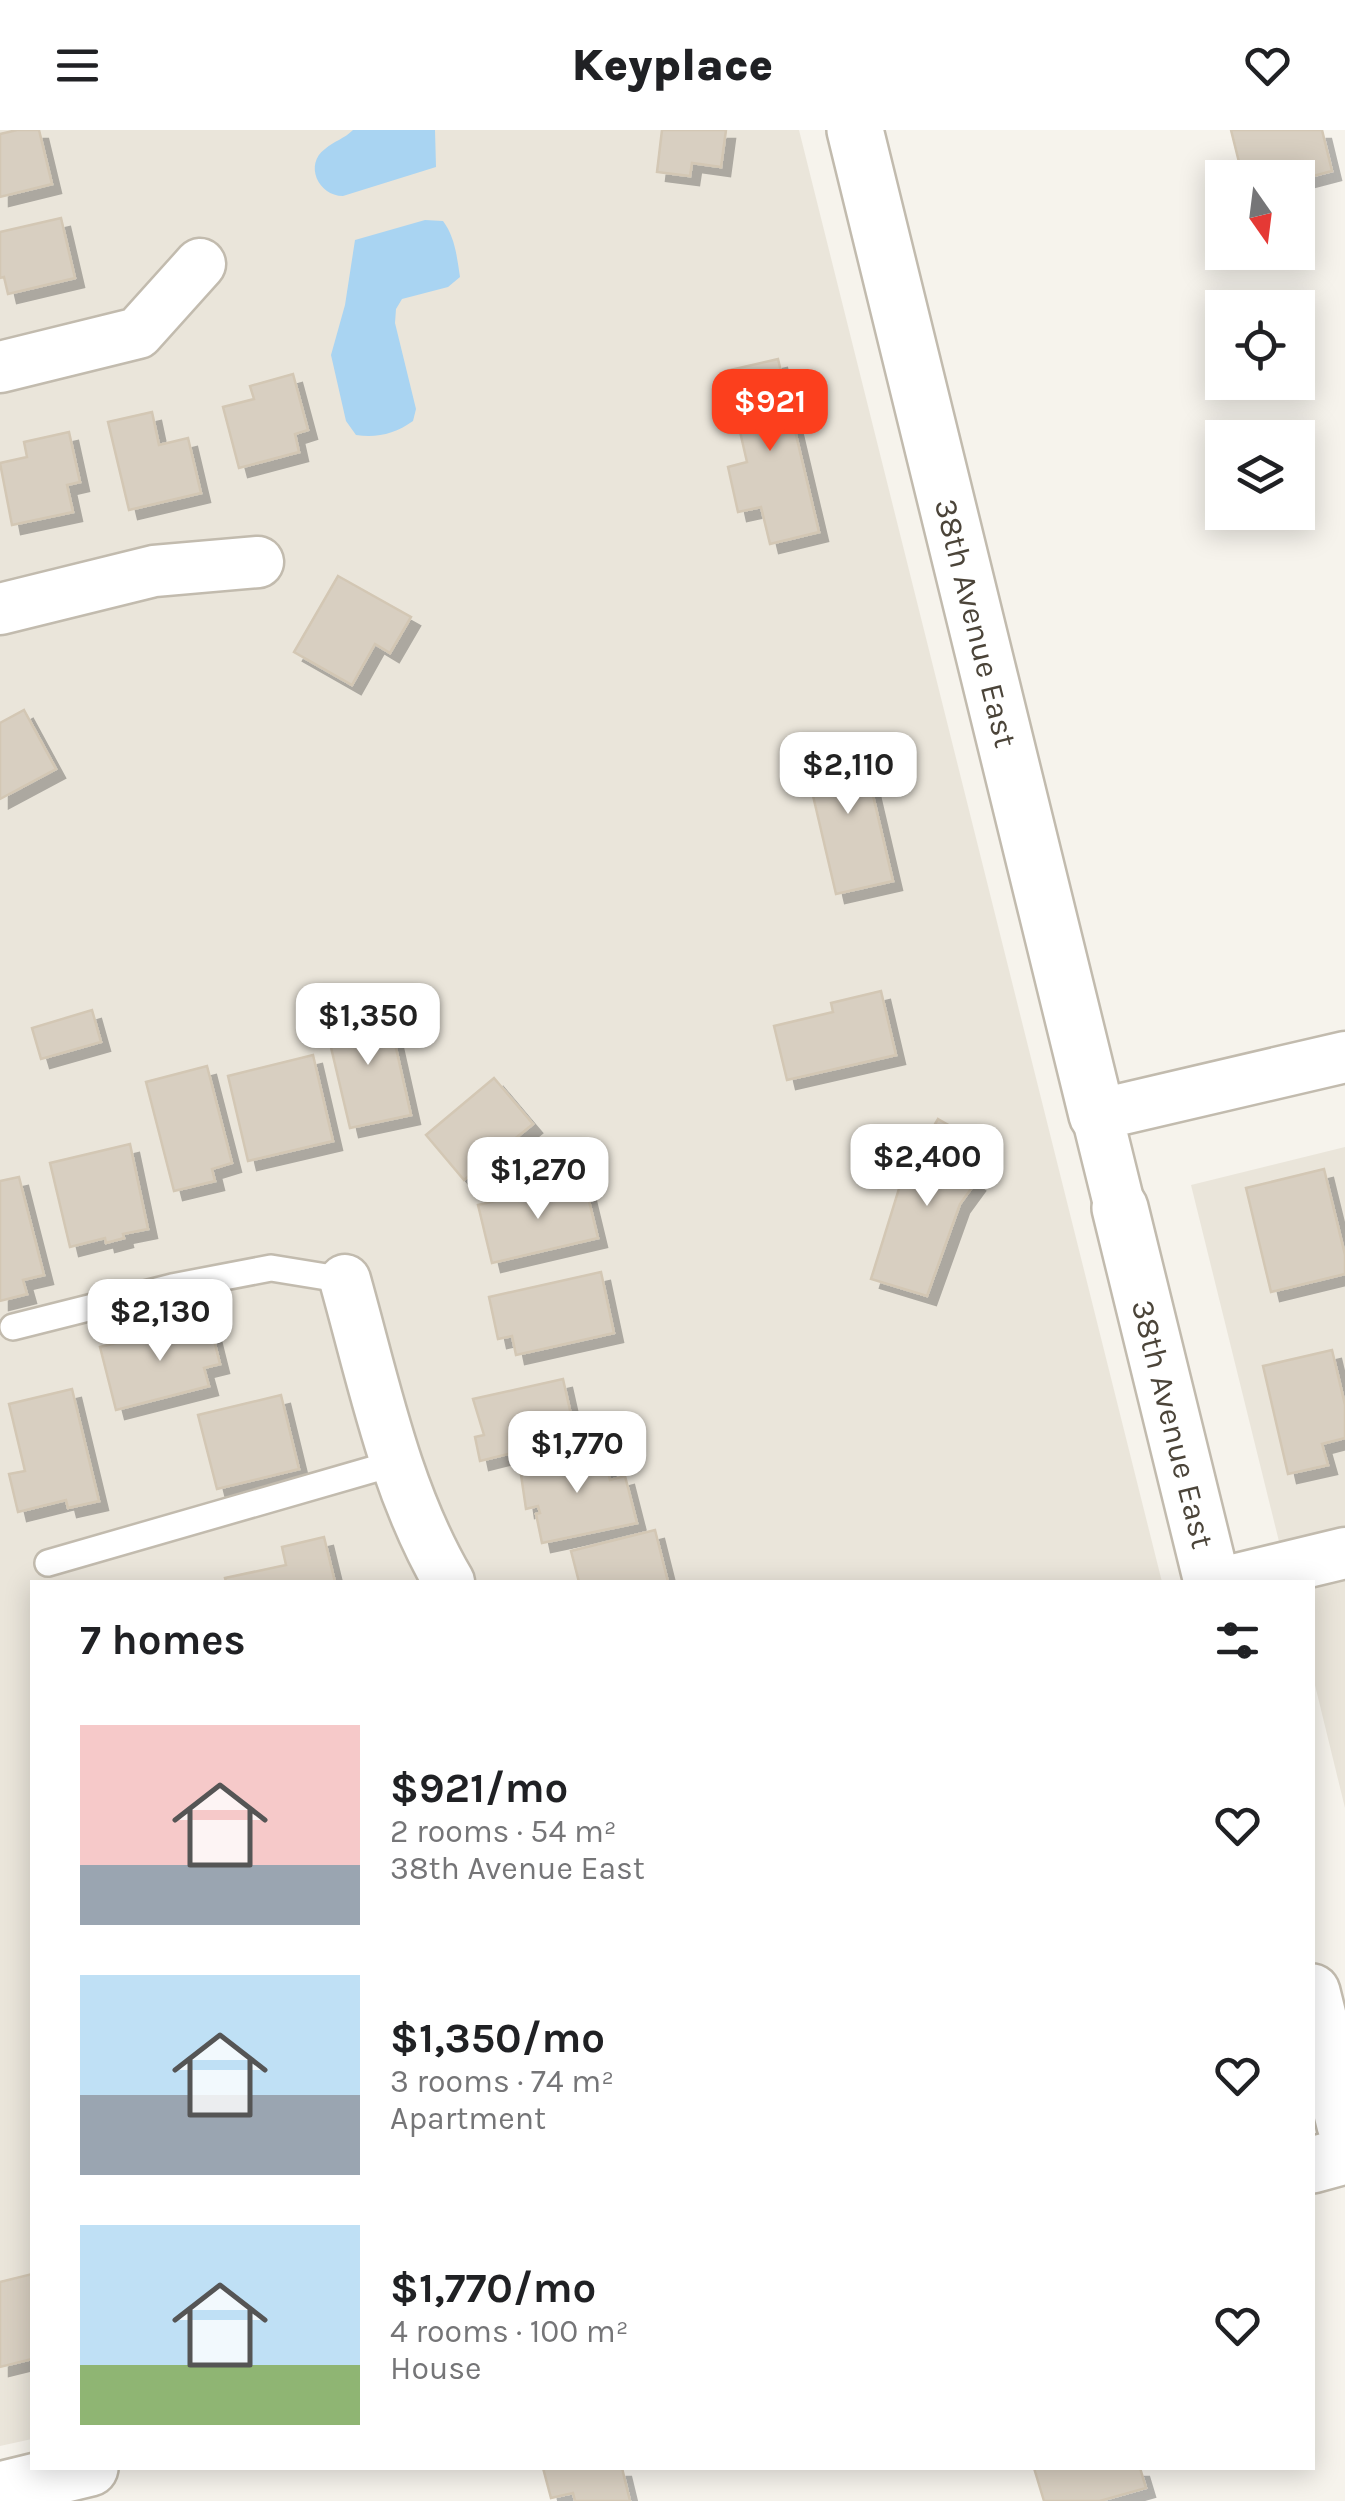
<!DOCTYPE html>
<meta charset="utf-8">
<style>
body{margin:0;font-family:Karla,sans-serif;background:#f2f2f2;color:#202124;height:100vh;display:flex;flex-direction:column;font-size:38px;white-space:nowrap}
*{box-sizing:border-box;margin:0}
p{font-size:32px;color:#757577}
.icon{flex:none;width:55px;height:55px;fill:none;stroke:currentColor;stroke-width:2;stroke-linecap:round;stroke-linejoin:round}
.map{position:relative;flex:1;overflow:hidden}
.details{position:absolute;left:30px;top:1450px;width:1285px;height:890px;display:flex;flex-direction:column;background:#fff;border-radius:0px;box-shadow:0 5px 25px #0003}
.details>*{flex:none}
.needle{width:65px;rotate:166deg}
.fabs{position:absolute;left:1205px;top:30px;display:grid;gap:20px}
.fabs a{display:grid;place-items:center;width:110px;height:110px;border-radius:0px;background:#fff;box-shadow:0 5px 25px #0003;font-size:50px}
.price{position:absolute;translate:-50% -85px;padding:0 22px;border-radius:20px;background:#fff;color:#222;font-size:32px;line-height:65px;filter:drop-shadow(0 2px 5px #0008)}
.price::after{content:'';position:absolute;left:50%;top:60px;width:30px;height:22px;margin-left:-15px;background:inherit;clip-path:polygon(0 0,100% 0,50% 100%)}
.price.on{background:#fc3f1d;color:#fff}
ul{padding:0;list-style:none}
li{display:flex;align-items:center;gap:30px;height:250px;padding:0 50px}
li span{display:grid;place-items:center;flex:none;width:280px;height:200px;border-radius:0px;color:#555}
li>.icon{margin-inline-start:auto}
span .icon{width:120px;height:120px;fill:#fffc;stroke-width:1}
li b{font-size:42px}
h2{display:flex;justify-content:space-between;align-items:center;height:120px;padding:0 50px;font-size:42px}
header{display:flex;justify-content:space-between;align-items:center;height:130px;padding:0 50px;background:#fff;font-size:45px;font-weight:800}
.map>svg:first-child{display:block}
</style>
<header><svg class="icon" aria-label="menu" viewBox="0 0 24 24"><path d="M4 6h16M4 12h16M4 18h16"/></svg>Keyplace<svg class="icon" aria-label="heart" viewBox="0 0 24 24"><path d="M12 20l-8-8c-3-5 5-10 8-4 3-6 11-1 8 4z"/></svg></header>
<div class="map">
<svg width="1345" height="2371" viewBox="0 0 1345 2371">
<defs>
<filter id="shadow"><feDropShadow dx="9" dy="9" stdDeviation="0" flood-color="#0004"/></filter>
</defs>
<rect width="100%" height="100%" fill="#f6f3ec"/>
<g fill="#eae5da">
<path d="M 0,0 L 799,0 L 1162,1452 L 32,1452 L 32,2309 L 0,2316 Z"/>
<path d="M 1345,1017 L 1345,1678 L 1313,1547 L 1312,1452 L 1289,1452 L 1191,1055 Z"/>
</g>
<g fill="#a9d4f2">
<path d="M 353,0 L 435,0 L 436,37 L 343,66 C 318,66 304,34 325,19 C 334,11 344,9 353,0 Z"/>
<path d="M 425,90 L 443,91 C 455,107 457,127 460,147 L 448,157 L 402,169 L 396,179 L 395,193 L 416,279 L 413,291 C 395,304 377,308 356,305 L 346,291 L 331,225 L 345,175 L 355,110 Z"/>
</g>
<g fill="#d8cfc1" stroke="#d3c7b4" stroke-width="2.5" filter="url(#shadow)">
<path d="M 17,0 L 39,0 L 52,54 L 0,67 L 0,4 Z"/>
<path d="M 662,0 L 726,0 L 721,37 L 692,33 L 690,46 L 657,42 Z"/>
<path d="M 1231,0 L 1322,0 L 1332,41 L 1298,50 L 1243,48 Z"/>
<path d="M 61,88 L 75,148 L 8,164 L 4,147 L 0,148 L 0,102 Z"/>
<path d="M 778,229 L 819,402 L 770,414 L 761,377 L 738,382 L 728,337 L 747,332 L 726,241 Z"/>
<path d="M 293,244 L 308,300 L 295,304 L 299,322 L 239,338 L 223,277 L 254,269 L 250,256 Z"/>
<path d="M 152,282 L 159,315 L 188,308 L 201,363 L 129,380 L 108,292 Z"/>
<path d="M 69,302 L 80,352 L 67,355 L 73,382 L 12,395 L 0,333 L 27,327 L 24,312 Z"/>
<path d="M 338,446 L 411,487 L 390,523 L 375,514 L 352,555 L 294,522 Z"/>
<path d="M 24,580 L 56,639 L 0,669 L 0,593 Z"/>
<path d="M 860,610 L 893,751 L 836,764 L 803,623 Z"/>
<path d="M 881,861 L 896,925 L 787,950 L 774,896 L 833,882 L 831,873 Z"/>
<path d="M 387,878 L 411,985 L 350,998 L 325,892 Z"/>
<path d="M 92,880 L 101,912 L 41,929 L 32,898 Z"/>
<path d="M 313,925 L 333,1011 L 248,1031 L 228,946 Z"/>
<path d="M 207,936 L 232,1033 L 212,1039 L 215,1051 L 174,1061 L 146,952 Z"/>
<path d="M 494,948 L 533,994 L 464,1050 L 426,1005 Z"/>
<path d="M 938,989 L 987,1017 L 969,1047 L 976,1052 L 960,1074 L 927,1166 L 871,1149 L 902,1049 Z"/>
<path d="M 130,1014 L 148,1099 L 123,1104 L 124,1108 L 106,1113 L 105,1108 L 70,1117 L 50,1033 Z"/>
<path d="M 1324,1039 L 1345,1125 L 1345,1144 L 1271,1162 L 1246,1058 Z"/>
<path d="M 19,1047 L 44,1145 L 23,1150 L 27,1164 L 0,1171 L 0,1051 Z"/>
<path d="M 584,1050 L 598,1108 L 492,1133 L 478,1075 Z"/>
<path d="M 601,1142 L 614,1203 L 516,1225 L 512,1206 L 498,1209 L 489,1167 Z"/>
<path d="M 209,1190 L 220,1234 L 204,1238 L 209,1256 L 116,1280 L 100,1217 Z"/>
<path d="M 1332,1220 L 1345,1275 L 1345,1308 L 1322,1314 L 1328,1335 L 1288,1344 L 1263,1236 Z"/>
<path d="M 563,1249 L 576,1307 L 480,1331 L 475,1307 L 484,1305 L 473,1269 Z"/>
<path d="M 72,1259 L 99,1371 L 68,1378 L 66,1370 L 18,1382 L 9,1344 L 25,1341 L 9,1274 Z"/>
<path d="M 281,1265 L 299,1339 L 217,1359 L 198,1285 Z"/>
<path d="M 602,1318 L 610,1350 L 625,1346 L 637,1393 L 542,1413 L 536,1384 L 540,1383 L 538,1376 L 526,1379 L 520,1338 Z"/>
<path d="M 655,1400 L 668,1452 L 579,1452 L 571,1421 Z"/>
<path d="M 324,1407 L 335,1452 L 226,1452 L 225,1448 L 286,1435 L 282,1417 Z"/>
<path d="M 32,2144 L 32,2229 L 0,2237 L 0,2152 Z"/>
<path d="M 543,2338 L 622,2338 L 630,2371 L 575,2371 L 573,2363 L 551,2368 Z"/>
<path d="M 1034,2338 L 1140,2338 L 1146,2358 L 1100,2371 L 1044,2371 Z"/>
</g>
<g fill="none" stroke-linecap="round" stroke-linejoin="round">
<defs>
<g id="service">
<path d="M 13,1197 L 172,1157 L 271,1138 L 345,1150"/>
<path d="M 48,1433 L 395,1333"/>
</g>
<g id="minor">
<path d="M 0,237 L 138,203 L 200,134"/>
<path d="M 0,479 L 154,441 L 258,432"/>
<path d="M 1120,1078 L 1097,985 L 1345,927"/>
<path d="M 345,1150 C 374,1253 395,1360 449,1452"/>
<path d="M 1225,1452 L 1345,1423"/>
</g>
<g id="tertiary">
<path d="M 855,0 L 1097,985"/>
<path d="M 1120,1078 L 1212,1452"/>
<path d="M 1312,1862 L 1345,1995"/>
<path d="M 1312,2035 L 1345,2026"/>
<path d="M 0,2360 L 90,2338"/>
</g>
</defs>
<use href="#service" stroke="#c2bbae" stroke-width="30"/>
<use href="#minor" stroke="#c2bbae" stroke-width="55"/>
<use href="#tertiary" stroke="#c2bbae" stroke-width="60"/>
<use href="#service" stroke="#fff" stroke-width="25"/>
<use href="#minor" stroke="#fff" stroke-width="50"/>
<use href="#tertiary" stroke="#fff" stroke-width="55"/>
</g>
<g text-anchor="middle" stroke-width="8" stroke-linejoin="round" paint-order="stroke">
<g font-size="32" fill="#4b4439" stroke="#fff">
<text transform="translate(976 493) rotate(76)" y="11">38th Avenue East</text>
<text transform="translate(1173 1294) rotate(76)" y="11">38th Avenue East</text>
</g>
</g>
</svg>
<div class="fabs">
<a><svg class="needle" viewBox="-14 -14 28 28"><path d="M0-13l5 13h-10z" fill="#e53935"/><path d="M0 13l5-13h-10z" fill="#757577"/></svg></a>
<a><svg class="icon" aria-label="locate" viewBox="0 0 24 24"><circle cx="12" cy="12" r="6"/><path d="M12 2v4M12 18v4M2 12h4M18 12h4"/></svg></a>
<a><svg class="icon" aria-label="layers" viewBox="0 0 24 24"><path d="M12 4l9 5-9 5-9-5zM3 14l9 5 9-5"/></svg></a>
</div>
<b class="price on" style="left:770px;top:324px">$921</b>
<b class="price" style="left:848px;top:687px">$2,110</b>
<b class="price" style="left:368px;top:938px">$1,350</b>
<b class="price" style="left:927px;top:1079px">$2,400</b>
<b class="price" style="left:538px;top:1092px">$1,270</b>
<b class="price" style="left:160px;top:1234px">$2,130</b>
<b class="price" style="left:577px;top:1366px">$1,770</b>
<section class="details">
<h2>7 homes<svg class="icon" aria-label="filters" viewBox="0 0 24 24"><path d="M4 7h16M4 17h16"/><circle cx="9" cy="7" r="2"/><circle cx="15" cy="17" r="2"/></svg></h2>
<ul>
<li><span style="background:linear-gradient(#f6c9c9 70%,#9aa5b1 0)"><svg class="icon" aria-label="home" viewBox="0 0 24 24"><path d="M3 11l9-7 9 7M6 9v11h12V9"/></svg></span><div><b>$921/mo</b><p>2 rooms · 54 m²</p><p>38th Avenue East</p></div><svg class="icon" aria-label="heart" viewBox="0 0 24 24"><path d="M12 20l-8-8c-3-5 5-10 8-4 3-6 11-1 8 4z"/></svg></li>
<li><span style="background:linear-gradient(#bfe0f5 60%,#9aa5b1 0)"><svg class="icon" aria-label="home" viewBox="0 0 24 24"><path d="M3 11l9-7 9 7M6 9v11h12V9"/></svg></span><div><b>$1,350/mo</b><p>3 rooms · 74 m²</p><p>Apartment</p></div><svg class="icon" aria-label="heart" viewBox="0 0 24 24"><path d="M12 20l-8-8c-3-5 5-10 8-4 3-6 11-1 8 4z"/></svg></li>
<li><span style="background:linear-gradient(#bfe0f5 70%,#8fb573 0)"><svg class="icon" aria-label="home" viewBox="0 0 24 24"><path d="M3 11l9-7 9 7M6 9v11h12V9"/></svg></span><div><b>$1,770/mo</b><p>4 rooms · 100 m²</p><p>House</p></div><svg class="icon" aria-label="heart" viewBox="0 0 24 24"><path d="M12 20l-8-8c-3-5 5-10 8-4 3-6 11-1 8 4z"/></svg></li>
</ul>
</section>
</div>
